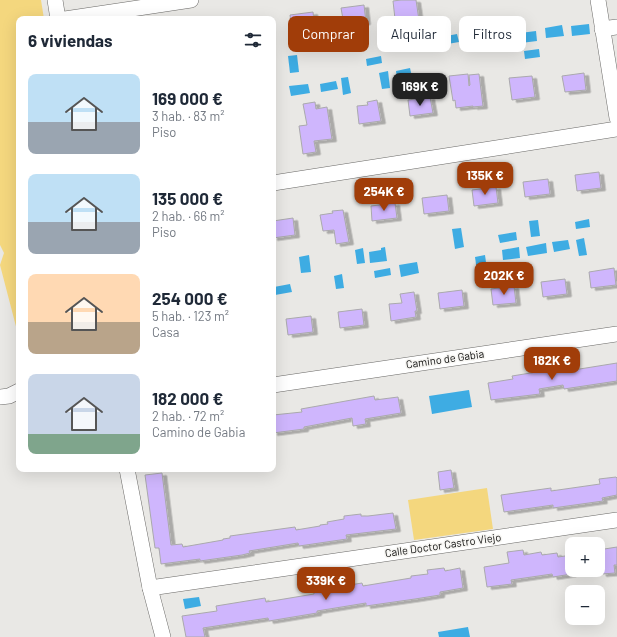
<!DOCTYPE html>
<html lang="es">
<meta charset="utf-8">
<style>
body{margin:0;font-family:Barlow,sans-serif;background:#f6f6f7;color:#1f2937;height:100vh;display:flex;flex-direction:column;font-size:15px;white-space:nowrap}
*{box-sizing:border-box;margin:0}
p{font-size:13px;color:#747a83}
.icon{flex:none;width:22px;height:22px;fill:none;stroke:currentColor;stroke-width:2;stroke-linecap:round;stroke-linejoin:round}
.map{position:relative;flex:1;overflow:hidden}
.side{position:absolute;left:16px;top:16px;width:260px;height:456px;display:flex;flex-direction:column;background:#fff;border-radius:8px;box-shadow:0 4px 16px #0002}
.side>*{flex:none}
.top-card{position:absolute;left:288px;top:16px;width:269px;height:36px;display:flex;gap:8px}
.buttons{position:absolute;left:565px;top:537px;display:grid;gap:8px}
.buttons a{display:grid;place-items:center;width:40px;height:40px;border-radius:8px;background:#fff;box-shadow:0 4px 16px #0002;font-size:20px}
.price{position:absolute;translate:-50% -34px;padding:0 9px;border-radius:8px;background:#a13d09;color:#fff;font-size:13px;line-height:26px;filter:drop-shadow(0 1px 2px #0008)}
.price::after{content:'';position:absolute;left:50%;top:24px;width:12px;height:9px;margin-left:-6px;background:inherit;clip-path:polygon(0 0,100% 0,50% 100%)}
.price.active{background:#222;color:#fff}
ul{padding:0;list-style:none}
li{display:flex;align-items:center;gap:12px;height:100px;padding:0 12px}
li span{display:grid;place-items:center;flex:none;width:112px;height:80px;border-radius:8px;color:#555}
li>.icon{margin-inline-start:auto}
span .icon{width:48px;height:48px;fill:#fffc;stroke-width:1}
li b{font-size:17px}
h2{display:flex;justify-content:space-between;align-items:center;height:48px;padding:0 12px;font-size:17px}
.tag{padding:0 14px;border-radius:8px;background:#fff;box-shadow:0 4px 16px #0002;font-size:14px;line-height:36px}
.tag.active{background:#a13d09;color:#fff}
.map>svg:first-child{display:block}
</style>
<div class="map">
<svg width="617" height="637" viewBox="0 0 617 637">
<defs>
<filter id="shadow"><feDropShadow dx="4.5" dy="2.5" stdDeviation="0" flood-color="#0004"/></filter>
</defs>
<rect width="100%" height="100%" fill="#e9e8e5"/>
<g fill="#f4d77e">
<path d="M 0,0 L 41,0 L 44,19 L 19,19 L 19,338 L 0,265 L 4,253 L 0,245 Z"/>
<path d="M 487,488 L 493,529 L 414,540 L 408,500 Z"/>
</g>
<g fill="#3eace3">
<path d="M 502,24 L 505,43 L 495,45 L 492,25 Z"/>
<path d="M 589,24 L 590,34 L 572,36 L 571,26 Z"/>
<path d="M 562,25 L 564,36 L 546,38 L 545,28 Z"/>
<path d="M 475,28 L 478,50 L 469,51 L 466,29 Z"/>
<path d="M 536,31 L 537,41 L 521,43 L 520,33 Z"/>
<path d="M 457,34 L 459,42 L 442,45 L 441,37 Z"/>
<path d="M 539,49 L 540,57 L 525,59 L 524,51 Z"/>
<path d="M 297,55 L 299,72 L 290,73 L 288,56 Z"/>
<path d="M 381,56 L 382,63 L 367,66 L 366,59 Z"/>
<path d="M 410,68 L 412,77 L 397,80 L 396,71 Z"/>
<path d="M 388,71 L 390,88 L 382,89 L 379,73 Z"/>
<path d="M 348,77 L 351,93 L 343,95 L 341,78 Z"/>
<path d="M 336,81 L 338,89 L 321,92 L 320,84 Z"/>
<path d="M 308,84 L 310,93 L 291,96 L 289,86 Z"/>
<path d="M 589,219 L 590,227 L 576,229 L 575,222 Z"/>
<path d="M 538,220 L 540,236 L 531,237 L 529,221 Z"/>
<path d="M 461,228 L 464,247 L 455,249 L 452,229 Z"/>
<path d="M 516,232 L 517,240 L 500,243 L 498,235 Z"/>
<path d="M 584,238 L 587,255 L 579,256 L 576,240 Z"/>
<path d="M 568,240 L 570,249 L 554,252 L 552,242 Z"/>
<path d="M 546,243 L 547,253 L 528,256 L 526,247 Z"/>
<path d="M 385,247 L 387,261 L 370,263 L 369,252 L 381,250 L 381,248 Z"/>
<path d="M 519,247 L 520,258 L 503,260 L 502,250 Z"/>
<path d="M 363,248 L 365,263 L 357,264 L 355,250 Z"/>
<path d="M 309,255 L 311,272 L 301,273 L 299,257 Z"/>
<path d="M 485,255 L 488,277 L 478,279 L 475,257 Z"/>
<path d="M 417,262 L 419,273 L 401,277 L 399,265 Z"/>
<path d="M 390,268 L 391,275 L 375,278 L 374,271 Z"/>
<path d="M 342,274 L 344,288 L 336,289 L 334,276 Z"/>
<path d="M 290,284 L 292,292 L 275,295 L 274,287 Z"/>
<path d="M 469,390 L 472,407 L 432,414 L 429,396 Z"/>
<path d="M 199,597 L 201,606 L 185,609 L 183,599 Z"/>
<path d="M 468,627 L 470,637 L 439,637 L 438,632 Z"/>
</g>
<g fill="#cfb6fd" stroke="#aaa9ac" filter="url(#shadow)">
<path d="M 401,0 L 416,0 L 419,20 L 408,22 L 407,17 L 395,19 L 393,1 Z"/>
<path d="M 364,5 L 366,22 L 344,25 L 341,8 Z"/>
<path d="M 313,12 L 315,29 L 292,31 L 290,15 Z"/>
<path d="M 584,73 L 586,90 L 565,92 L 562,76 Z"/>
<path d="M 468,74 L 469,86 L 470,85 L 469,75 L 479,74 L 483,106 L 473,107 L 473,106 L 456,108 L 455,100 L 453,101 L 449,76 Z"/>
<path d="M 532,76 L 535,97 L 512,100 L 509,78 Z"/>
<path d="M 430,97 L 433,113 L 410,116 L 408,100 Z"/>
<path d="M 377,100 L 381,121 L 359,124 L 357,106 L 368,105 L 367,102 Z"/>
<path d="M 315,102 L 316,109 L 327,107 L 332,139 L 314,141 L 316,152 L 303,154 L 299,126 L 307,125 L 303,104 Z"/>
<path d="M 599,172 L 601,188 L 577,191 L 575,175 Z"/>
<path d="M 548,179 L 550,194 L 525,197 L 523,182 Z"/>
<path d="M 496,187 L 498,203 L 474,206 L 472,190 Z"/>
<path d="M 447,195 L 449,211 L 424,214 L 422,198 Z"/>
<path d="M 395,203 L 397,218 L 372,221 L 371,206 Z"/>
<path d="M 343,210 L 349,242 L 336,244 L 334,230 L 323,231 L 320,215 L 333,213 L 332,211 Z"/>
<path d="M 293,218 L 295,235 L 273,238 L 273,221 Z"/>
<path d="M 614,268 L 616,285 L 591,288 L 589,272 Z"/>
<path d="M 565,279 L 567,294 L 543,297 L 541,282 Z"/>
<path d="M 514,286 L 516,303 L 493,305 L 491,289 Z"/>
<path d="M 462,290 L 464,306 L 440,309 L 438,293 Z"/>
<path d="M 414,292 L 417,311 L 415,311 L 416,317 L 391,321 L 389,304 L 402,303 L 400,294 Z"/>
<path d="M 362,309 L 364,325 L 340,328 L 338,312 Z"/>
<path d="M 311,316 L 313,332 L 288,335 L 286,319 Z"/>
<path d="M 617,363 L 617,381 L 564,389 L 563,385 L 539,389 L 540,394 L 491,400 L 488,383 L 513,379 L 512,376 L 561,368 L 561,372 Z"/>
<path d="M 374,396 L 375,400 L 398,397 L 401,413 L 365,419 L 366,424 L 353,426 L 352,418 L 304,427 L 304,429 L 273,433 L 273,415 L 302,412 L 301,409 Z"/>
<path d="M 451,470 L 454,488 L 440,490 L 438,472 Z"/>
<path d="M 162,473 L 171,545 L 182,544 L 183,547 L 223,540 L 223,539 L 230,538 L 230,536 L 295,527 L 296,530 L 320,526 L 320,525 L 328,524 L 327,522 L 344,519 L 344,516 L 361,514 L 361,516 L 368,516 L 393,513 L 396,529 L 346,535 L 347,539 L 306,545 L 299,546 L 298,543 L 249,551 L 250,553 L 242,555 L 200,561 L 200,559 L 161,564 L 159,548 L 155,548 L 145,475 Z"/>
<path d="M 616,477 L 617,478 L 617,495 L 602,498 L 603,501 L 553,508 L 553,505 L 504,512 L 501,495 L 551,488 L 551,491 L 600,484 L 599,479 Z"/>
<path d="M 617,547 L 617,565 L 614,565 L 615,573 L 602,574 L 601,570 L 598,570 L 598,550 Z"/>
<path d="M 523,550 L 524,555 L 541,552 L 542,555 L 557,553 L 558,557 L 572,555 L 572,574 L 553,577 L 552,574 L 511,580 L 512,584 L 487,587 L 484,567 L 509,563 L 507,552 Z"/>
<path d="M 444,568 L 445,571 L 460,568 L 463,588 L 440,592 L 440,595 L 415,599 L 366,606 L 366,603 L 317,611 L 317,613 L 269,621 L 268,618 L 203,628 L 205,637 L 186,637 L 182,616 L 217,611 L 216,606 L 265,598 L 266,602 L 314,594 L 314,590 L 337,587 L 362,583 L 363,586 L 411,578 L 411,576 L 428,574 L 427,570 Z"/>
</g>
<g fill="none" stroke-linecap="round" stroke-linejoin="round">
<defs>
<g id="minor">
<path d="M 55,0 L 58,19"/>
<path d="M 598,0 L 617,118"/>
<path d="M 65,19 L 191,0"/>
<path d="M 602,29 L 617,27"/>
<path d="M 273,183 L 617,129"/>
<path d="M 273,385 L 617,334"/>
<path d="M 0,397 L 9,396 L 19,391"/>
<path d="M 127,469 L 150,588 L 163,637"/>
<path d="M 150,588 L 617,520"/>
</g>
</defs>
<use href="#minor" stroke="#6a6967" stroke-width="16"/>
<use href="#minor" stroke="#fff" stroke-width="15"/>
</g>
<g text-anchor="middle" stroke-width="3" stroke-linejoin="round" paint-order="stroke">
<g font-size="11" fill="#111110" stroke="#f7f6f3">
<text transform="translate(445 359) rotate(-8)" y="4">Camino de Gabia</text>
<text transform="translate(443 545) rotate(-8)" y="4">Calle Doctor Castro Viejo</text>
</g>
</g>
</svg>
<div class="buttons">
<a>+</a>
<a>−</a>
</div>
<b class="price active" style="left:420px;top:107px">169K €</b>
<b class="price" style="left:485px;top:196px">135K €</b>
<b class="price" style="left:384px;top:212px">254K €</b>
<b class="price" style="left:504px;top:296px">202K €</b>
<b class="price" style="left:552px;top:381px">182K €</b>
<b class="price" style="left:326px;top:601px">339K €</b>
<div class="top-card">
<a class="tag active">Comprar</a>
<a class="tag">Alquilar</a>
<a class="tag">Filtros</a>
</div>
<section class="side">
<h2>6 viviendas<svg class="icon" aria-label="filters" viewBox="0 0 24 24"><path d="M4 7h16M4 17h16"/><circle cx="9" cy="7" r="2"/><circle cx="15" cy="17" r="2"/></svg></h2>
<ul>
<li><span style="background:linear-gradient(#bfe0f5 60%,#9aa5b1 0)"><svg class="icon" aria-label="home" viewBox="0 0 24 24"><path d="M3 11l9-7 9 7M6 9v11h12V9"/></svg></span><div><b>169 000 €</b><p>3 hab. · 83 m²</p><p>Piso</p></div></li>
<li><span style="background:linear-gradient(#bfe0f5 60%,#9aa5b1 0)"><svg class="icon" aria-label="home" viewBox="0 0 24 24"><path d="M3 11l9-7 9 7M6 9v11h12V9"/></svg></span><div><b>135 000 €</b><p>2 hab. · 66 m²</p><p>Piso</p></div></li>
<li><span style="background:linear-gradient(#ffd9b3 60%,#b9a48a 0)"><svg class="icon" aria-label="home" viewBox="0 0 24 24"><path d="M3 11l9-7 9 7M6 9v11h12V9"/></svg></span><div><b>254 000 €</b><p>5 hab. · 123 m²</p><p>Casa</p></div></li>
<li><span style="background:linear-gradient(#c9d6e8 75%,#7fa58c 0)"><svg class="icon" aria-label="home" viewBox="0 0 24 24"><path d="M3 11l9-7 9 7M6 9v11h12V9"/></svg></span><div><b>182 000 €</b><p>2 hab. · 72 m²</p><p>Camino de Gabia</p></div></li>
</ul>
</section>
</div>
